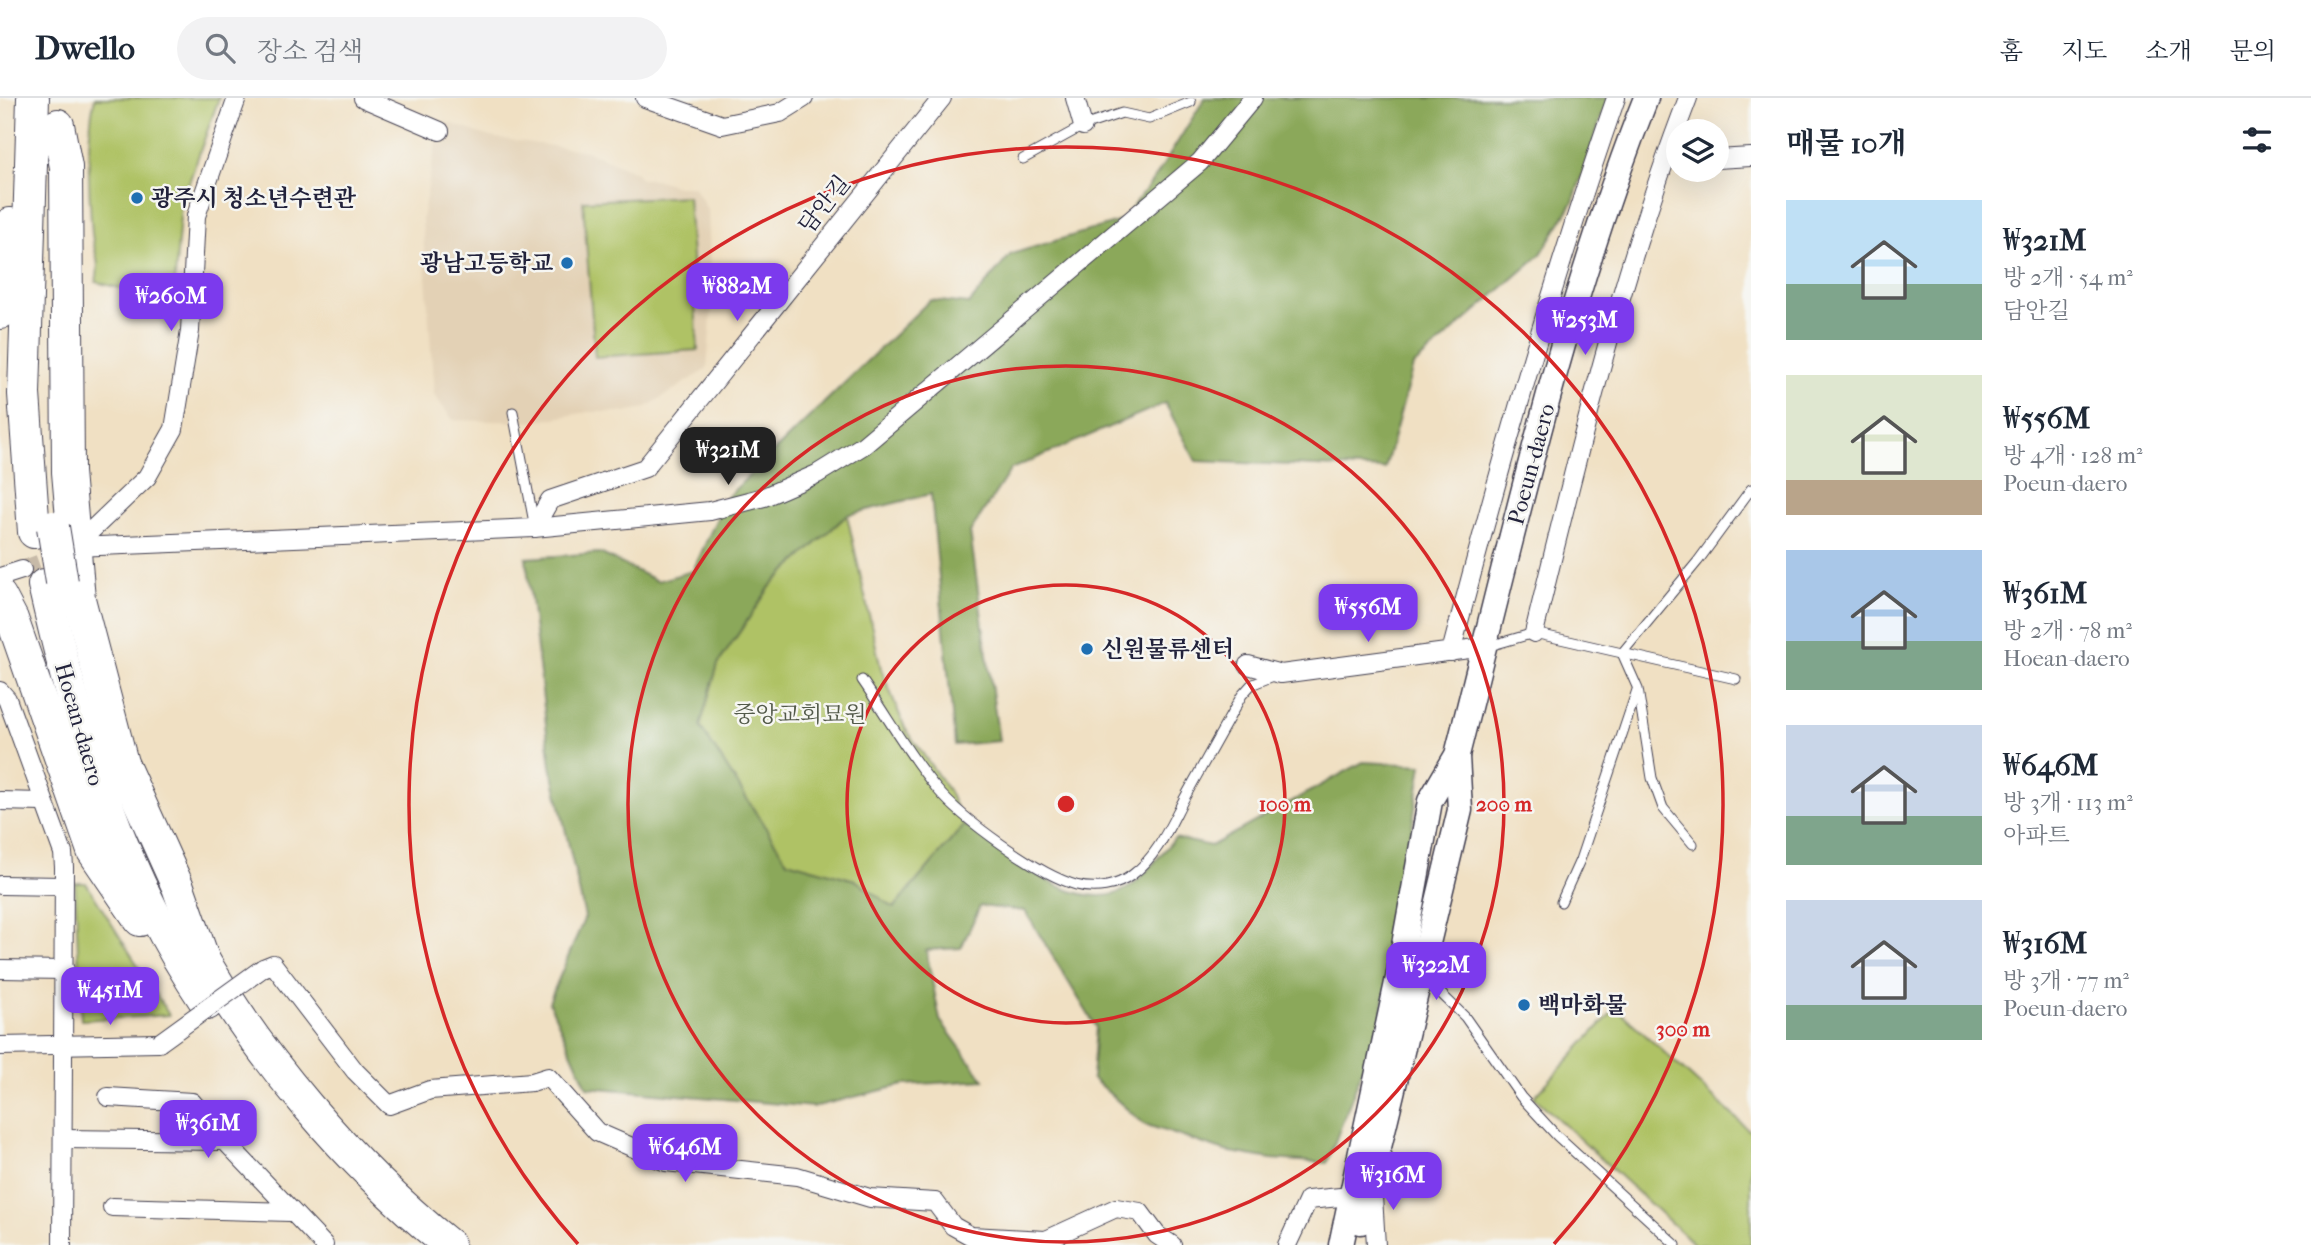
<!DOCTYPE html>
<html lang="ko">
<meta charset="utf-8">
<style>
body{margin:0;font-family:"IM FELL French Canon","Noto Serif KR",serif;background:#f2f2f3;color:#1f2937;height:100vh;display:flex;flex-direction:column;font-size:26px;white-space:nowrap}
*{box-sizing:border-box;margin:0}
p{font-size:23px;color:#747a83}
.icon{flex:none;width:38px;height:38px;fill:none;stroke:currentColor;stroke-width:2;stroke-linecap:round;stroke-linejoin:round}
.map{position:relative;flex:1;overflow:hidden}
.details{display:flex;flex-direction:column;background:#fff;width:560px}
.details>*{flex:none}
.tools{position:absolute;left:1666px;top:21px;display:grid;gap:14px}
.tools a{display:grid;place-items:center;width:63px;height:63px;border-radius:50%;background:#fff;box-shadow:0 7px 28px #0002;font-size:35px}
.price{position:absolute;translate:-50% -60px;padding:0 16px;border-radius:14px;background:#7c3aed;color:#fff;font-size:23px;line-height:46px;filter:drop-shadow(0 2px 4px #0008)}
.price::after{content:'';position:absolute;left:50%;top:42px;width:21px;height:16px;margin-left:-10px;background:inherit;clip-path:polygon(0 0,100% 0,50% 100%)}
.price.active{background:#222;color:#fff}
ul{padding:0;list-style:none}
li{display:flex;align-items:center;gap:21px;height:175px;padding:0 35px}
li span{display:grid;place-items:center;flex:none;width:196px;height:140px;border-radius:0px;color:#555}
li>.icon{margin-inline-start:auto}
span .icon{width:84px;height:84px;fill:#fffc;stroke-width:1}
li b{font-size:30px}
h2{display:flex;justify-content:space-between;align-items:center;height:84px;padding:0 35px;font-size:30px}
header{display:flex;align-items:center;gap:42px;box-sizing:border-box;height:98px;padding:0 35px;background:#fff;border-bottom:2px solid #e0e1e3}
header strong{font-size:33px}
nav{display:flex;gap:38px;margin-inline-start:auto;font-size:24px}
.search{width:490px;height:63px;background:#f2f2f3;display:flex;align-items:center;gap:18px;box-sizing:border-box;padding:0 24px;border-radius:38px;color:#747a83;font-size:26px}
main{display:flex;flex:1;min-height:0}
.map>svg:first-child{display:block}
</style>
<header>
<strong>Dwello</strong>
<div class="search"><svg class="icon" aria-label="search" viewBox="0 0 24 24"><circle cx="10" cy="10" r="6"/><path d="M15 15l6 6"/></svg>장소 검색</div>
<nav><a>홈</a><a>지도</a><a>소개</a><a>문의</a></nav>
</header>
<main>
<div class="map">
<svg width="1751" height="1147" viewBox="0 0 1751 1147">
<rect width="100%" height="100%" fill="#f6f6f2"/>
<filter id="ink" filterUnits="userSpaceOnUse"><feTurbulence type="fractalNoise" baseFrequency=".0143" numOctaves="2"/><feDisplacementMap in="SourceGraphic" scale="14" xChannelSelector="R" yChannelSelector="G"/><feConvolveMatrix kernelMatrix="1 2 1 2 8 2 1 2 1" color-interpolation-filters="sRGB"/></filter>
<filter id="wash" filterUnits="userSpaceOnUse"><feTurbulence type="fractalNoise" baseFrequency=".00686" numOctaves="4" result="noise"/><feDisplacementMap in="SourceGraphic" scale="28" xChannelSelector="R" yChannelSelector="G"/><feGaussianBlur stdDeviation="1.57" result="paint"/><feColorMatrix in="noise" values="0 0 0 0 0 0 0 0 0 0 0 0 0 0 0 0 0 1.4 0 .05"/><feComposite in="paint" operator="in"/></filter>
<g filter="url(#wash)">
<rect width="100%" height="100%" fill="#f0e0c3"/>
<path fill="#e3d1b5" d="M 444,23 L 490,39 L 587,53 L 635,74 L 641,81 L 655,81 L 677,88 L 694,88 L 708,113 L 712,208 L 707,271 L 645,310 L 625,314 L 588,314 L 532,324 L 453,322 L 434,297 L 422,121 L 436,45 Z"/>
<g fill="#afc265" stroke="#687250" stroke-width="2">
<path d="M 95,0 L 219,0 L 181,107 L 173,204 L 96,184 C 101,159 94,157 92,136 C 89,99 86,35 95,0 Z"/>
<path d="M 688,98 L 698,252 L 595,259 L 583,103 Z"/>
<path d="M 847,417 L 881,571 L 905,630 L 948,692 L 964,727 L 894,810 L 855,782 L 787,763 L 700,629 L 718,566 L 772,486 Z"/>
<path d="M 75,785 L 86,785 L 169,917 L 81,922 Z"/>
<path d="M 1616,910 L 1751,1034 L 1751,1147 L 1695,1147 L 1534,999 Z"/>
</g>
<path fill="#8ba85a" stroke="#56654a" stroke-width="2" d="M 1205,0 L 1608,0 L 1573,104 L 1541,156 L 1413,268 L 1385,371 L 1196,363 L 1165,305 L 1011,371 L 970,434 L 999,643 L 955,647 L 931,396 L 847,417 L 772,486 L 718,566 L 700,628 L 787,763 L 855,782 L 894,810 L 964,727 C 1005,754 1082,824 1131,788 C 1147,776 1161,755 1175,740 L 1211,748 L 1363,664 L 1422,667 L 1381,922 L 1327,1065 L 1271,1061 L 1225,1053 L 1144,1026 L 1092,980 L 1096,929 L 1025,813 L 980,808 L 961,850 L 926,852 L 940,922 L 984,982 L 903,987 L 813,1009 L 587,989 L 549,904 L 585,819 L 551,668 L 526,460 L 600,455 L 657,483 L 693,473 L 726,400 L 930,202 L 969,206 L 1011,156 L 1121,123 L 1157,77 Z"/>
</g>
<g filter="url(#ink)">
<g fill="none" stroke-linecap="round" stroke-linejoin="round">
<path stroke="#c7baa8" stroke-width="18" stroke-dasharray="18 9" stroke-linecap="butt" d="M 22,472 L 63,457"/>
<defs>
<g id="lane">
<path d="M 1023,61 L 1083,28 L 1122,15 L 1149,21 L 1191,4"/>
<path d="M 513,314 L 534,425"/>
<path d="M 1486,549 L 1534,535 L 1736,581"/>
<path d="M 862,582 C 887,618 909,658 937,691 C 963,722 1038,776 1076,787 C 1095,792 1116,789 1132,777 C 1158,758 1170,727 1185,699 C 1204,665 1223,631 1242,597 L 1251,587 L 1276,577"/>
<path d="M 1693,746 L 1663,710 L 1652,680 L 1638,591 L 1622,555 L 1698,463 L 1751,391"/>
<path d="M 1561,804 L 1580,762 L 1637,592"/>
<path d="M 1423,878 L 1465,919 L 1521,999 L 1557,1038 L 1676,1147"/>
</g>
<g id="street">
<path d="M 363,0 L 440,33"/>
<path d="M 645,0 L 722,27 L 780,15 L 804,0"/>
<path d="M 1075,0 L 1083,28"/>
<path d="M 1717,61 L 1751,59"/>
<path d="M 534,430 L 550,402 L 645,370 L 942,0"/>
<path d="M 75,449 L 534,430 L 710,413 L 764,399 L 817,376 L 864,347 L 1200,64 L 1253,0"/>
<path d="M 73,450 L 147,379 L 174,331 L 190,233 L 196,118 L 237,0"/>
<path d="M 0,479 L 22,472"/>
<path d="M 1534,535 C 1578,355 1621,173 1688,0"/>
<path d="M 1451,554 C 1500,367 1552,183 1616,0"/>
<path d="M 1248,567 L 1281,576 L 1484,549"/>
<path d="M 0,593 L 7,601 L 63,755 L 64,769 L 62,1147"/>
<path d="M 0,703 L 42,704"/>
<path d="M 0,787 L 63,788"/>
<path d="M 263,870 L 273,866 L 355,973 L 389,1007 L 430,992 L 532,984 L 548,979 L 597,1034 L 666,1064 L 797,1078 L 870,1100 L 935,1104 L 953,1128 L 971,1138 L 1046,1142 L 1116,1110 L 1140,1114 L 1157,1137 L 1172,1147"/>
<path d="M 0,871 L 65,872"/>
<path d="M 0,948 L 159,945"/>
<path d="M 108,999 L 192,1004 L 225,1043"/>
<path d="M 63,1041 L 225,1043 L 324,1147"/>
<path d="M 1373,1098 L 1376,1147"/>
<path d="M 112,1109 L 290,1114"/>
<path d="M 1287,1147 L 1308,1102 L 1351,1098"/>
</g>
<g id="secondary">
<path d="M 1361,1124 L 1460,712 L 1457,658"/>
<path d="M 1341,1147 L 1398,880 L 1430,703 L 1457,657 C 1513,437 1562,212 1646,0"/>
</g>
<g id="highway">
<path d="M 33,0 L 24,296 L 34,434"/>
<path d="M 58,27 L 66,69 L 68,374 L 79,501 L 122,665 L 178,789 L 204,863"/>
<path d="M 0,215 L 10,126"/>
<path d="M 44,487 C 78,636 120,777 207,906"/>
<path d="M 0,498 L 12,521 L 93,753 L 140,822"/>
<path d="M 194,845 C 254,955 352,1069 449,1147"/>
</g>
</defs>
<use href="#lane" stroke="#413e4f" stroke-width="11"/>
<use href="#street" stroke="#413e4f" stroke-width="20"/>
<use href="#secondary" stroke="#413e4f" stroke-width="27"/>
<use href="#highway" stroke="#413e4f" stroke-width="34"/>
<use href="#lane" stroke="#fff" stroke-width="9"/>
<use href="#street" stroke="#fff" stroke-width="18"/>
<use href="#secondary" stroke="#fff" stroke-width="24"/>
<use href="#highway" stroke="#fff" stroke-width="32"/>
<defs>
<path id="street-bridge" d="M 159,945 L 263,870"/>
<path id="highway-bridge" d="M 53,429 L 62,484"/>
</defs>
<use href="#street-bridge" stroke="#413e4f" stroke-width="20" stroke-linecap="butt"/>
<use href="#highway-bridge" stroke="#413e4f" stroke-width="34" stroke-linecap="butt"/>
<use href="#street-bridge" stroke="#fff" stroke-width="18"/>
<use href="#highway-bridge" stroke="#fff" stroke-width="32"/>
</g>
</g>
<g fill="none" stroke="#d62828" stroke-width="3.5">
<circle cx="1066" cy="706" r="219"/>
<circle cx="1066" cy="706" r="438"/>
<path d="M578 1146A657 657 0 1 1 1554 1146"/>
</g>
<g fill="#1f6fb2" stroke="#f6f6f2" stroke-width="2.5">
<circle cx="137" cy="100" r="7"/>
<circle cx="567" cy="165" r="7"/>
<circle cx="1087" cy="551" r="7"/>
<circle cx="1524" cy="907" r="7"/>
</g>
<g text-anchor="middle" stroke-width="5" stroke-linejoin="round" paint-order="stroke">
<g font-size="23" font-weight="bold" fill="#22223b" stroke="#f6f6f2" text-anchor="start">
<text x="151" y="108">광주시 청소년수련관</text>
<text x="553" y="173" text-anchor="end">광남고등학교</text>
<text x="1101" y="559">신원물류센터</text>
<text x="1538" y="915">백마화물</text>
</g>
<g font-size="23" fill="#22223b" stroke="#f6f6f2">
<text transform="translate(824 106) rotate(-51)" y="8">담안길</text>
<text transform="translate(1531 366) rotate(-75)" y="8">Poeun-daero</text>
<text transform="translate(80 626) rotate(74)" y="8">Hoean-daero</text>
</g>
<g font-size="23" fill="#535a4a" stroke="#f6f6f2">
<text x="800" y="624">중앙교회묘원</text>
</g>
</g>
<circle cx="1066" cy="706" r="10" fill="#d62828" stroke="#f6f6f2" stroke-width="3.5"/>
<g font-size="21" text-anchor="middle" font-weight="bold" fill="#d62828" stroke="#f6f6f2" stroke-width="5" stroke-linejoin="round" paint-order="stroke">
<text x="1285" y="713">100 m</text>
<text x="1504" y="713">200 m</text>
<text x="1683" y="938">300 m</text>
</g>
</svg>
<div class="tools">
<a><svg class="icon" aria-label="layers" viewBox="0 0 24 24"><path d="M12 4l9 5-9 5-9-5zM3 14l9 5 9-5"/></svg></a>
</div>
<b class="price" style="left:737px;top:225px">₩882M</b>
<b class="price" style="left:171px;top:235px">₩260M</b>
<b class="price" style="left:1585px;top:259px">₩253M</b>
<b class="price active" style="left:728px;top:389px">₩321M</b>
<b class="price" style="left:1368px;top:546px">₩556M</b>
<b class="price" style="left:1436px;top:904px">₩322M</b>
<b class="price" style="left:110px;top:929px">₩451M</b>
<b class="price" style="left:208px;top:1062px">₩361M</b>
<b class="price" style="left:685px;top:1086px">₩646M</b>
<b class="price" style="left:1393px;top:1114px">₩316M</b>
</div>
<section class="details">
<h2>매물 10개<svg class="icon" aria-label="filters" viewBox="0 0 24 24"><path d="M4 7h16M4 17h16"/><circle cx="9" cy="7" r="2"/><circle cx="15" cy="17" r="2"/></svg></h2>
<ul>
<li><span style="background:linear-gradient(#bfe0f5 60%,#7fa58c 0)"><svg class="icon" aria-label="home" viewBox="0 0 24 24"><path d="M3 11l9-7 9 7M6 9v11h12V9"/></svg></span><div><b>₩321M</b><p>방 2개 · 54 m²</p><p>담안길</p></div></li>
<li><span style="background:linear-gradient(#dfe7d0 75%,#b9a48a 0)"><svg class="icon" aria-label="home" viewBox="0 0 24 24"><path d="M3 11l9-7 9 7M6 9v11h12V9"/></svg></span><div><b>₩556M</b><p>방 4개 · 128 m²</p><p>Poeun-daero</p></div></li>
<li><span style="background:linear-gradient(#a9c7e8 65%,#7fa58c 0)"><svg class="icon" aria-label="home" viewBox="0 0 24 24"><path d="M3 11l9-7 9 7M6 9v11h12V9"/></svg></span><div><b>₩361M</b><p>방 2개 · 78 m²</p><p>Hoean-daero</p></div></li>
<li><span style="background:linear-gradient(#c9d6e8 65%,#7fa58c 0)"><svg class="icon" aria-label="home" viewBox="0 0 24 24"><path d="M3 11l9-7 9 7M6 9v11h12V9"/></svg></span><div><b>₩646M</b><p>방 3개 · 113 m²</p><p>아파트</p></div></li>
<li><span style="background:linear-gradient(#c9d6e8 75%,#7fa58c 0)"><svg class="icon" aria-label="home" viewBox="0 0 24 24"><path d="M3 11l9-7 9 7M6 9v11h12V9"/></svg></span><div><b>₩316M</b><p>방 3개 · 77 m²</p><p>Poeun-daero</p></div></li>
</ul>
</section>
</main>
